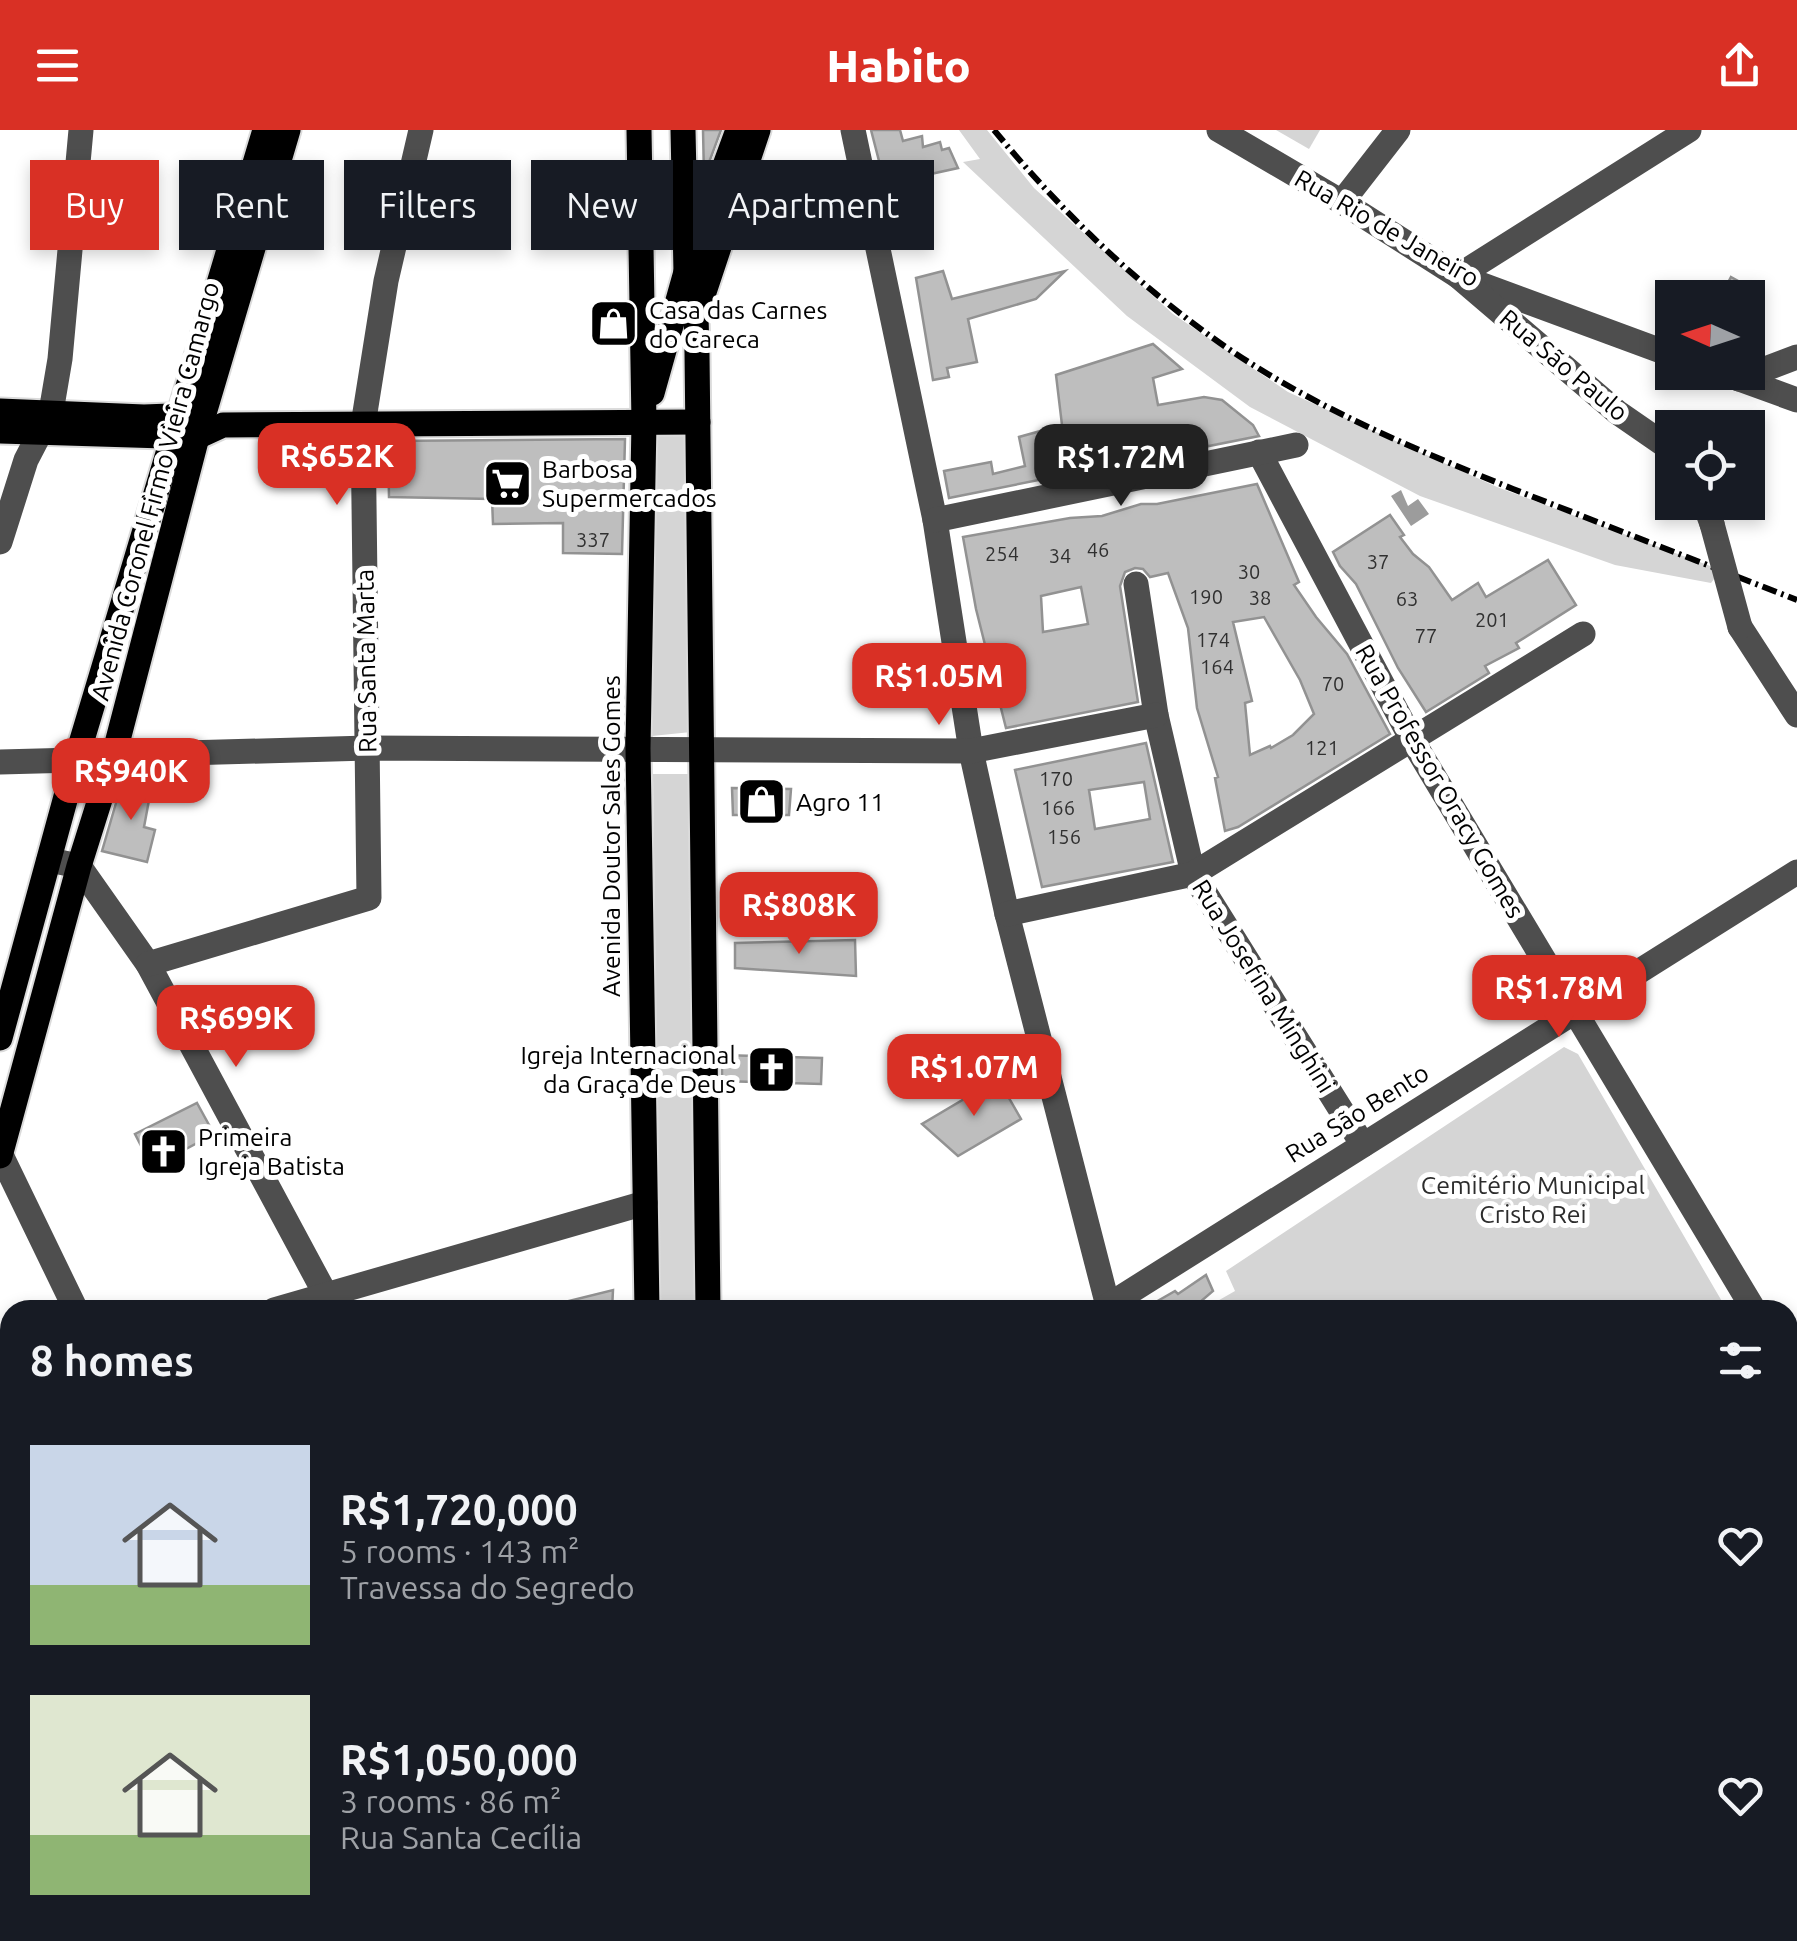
<!DOCTYPE html>
<meta charset="utf-8">
<style>
body{margin:0;font-family:Ubuntu,sans-serif;background:#242831;color:#f1f3f6;height:100vh;display:flex;flex-direction:column;font-size:38px;white-space:nowrap}
*{box-sizing:border-box;margin:0}
p{font-size:32px;color:#9ea1a6}
.icon{flex:none;width:55px;height:55px;fill:none;stroke:currentColor;stroke-width:2;stroke-linecap:round;stroke-linejoin:round}
.map{position:relative;flex:1;overflow:hidden}
.sheet{position:absolute;left:0px;top:1170px;width:1798px;height:642px;display:flex;flex-direction:column;background:#171b24;border-radius:30px 30px 0 0;box-shadow:0 5px 15px #0003}
.sheet>*{flex:none}
.guide{position:absolute;left:30px;top:30px;width:1000px;height:90px;display:flex;gap:20px}
.needle{width:65px;rotate:273deg}
.tools{position:absolute;left:1655px;top:150px;display:grid;gap:20px}
.tools a{display:grid;place-items:center;width:110px;height:110px;border-radius:0px;background:#171b24;box-shadow:0 5px 15px #0003;font-size:50px}
.price{position:absolute;translate:-50% -85px;padding:0 22px;border-radius:20px;background:#d93025;color:#fff;font-size:32px;line-height:65px;filter:drop-shadow(0 2px 5px #0008)}
.price::after{content:'';position:absolute;left:50%;top:60px;width:30px;height:22px;margin-left:-15px;background:inherit;clip-path:polygon(0 0,100% 0,50% 100%)}
.price.on{background:#222;color:#fff}
ul{padding:0;list-style:none}
li{display:flex;align-items:center;gap:30px;height:250px;padding:0 30px}
li span{display:grid;place-items:center;flex:none;width:280px;height:200px;border-radius:0px;color:#555}
li>.icon{margin-inline-start:auto}
span .icon{width:120px;height:120px;fill:#fffc;stroke-width:1}
li b{font-size:42px}
h2{display:flex;justify-content:space-between;align-items:center;height:120px;padding:0 30px;font-size:42px}
.tag{padding:0 35px;border-radius:0px;background:#171b24;box-shadow:0 5px 15px #0003;font-size:35px;line-height:90px}
.tag.on{background:#d93025;color:#fff}
header{display:flex;justify-content:space-between;align-items:center;height:130px;padding:0 30px;background:#d93025;color:#fff;font-size:45px;font-weight:800}
.map>svg:first-child{display:block}
</style>
<header><svg class="icon" aria-label="menu" viewBox="0 0 24 24"><path d="M4 6h16M4 12h16M4 18h16"/></svg>Habito<svg class="icon" aria-label="share" viewBox="0 0 24 24"><path d="M12 15V3M7 8l5-5 5 5M5 13v7h14v-7"/></svg></header>
<div class="map">
<svg width="1797" height="1811" viewBox="0 0 1797 1811">
<rect width="100%" height="100%" fill="#fff"/>
<g fill="#d5d5d5">
<path d="M 959,0 L 987,0 L 1034,58 L 1173,184 L 1288,262 L 1497,357 L 1721,440 L 1711,453 L 1615,435 L 1420,366 L 1250,277 L 1127,186 L 963,32 L 980,29 Z"/>
<path d="M 1276,0 L 1320,0 L 1309,19 Z"/>
<path d="M 655,306 L 689,306 L 691,602 L 652,606 Z"/>
<path d="M 653,644 L 690,644 L 702,1180 L 660,1180 Z"/>
<path d="M 1564,917 L 1578,924 L 1727,1180 L 1208,1180 L 1207,1177 L 1235,1161 L 1226,1141 Z"/>
<path d="M 1788,1285 L 1797,1301 L 1797,1547 L 1788,1553 Z"/>
<path d="M 1298,1803 L 1437,1803 L 1442,1811 L 1303,1811 Z"/>
<path d="M 1775,1803 L 1780,1811 L 1497,1811 L 1492,1803 Z"/>
</g>
<path fill="#9c9c9c" d="M 1401,360 L 1408,376 L 1418,369 L 1429,384 L 1411,396 L 1391,366 Z"/>
<g fill="#bebebe" stroke="#929292" stroke-width="2.5" fill-rule="evenodd">
<path d="M 703,0 L 721,0 L 704,46 Z"/>
<path d="M 871,0 L 900,0 L 903,11 L 922,6 L 923,17 L 940,12 L 942,20 L 949,18 L 958,38 L 885,54 Z"/>
<path d="M 943,141 L 952,169 L 1065,141 L 1036,169 L 968,189 L 977,232 L 947,238 L 949,247 L 933,250 L 916,148 Z"/>
<path d="M 1731,147 L 1749,157 L 1743,168 L 1720,168 Z"/>
<path d="M 1153,214 L 1182,239 L 1153,248 L 1158,275 L 1204,267 L 1222,270 L 1253,295 L 1259,306 L 949,368 L 944,341 L 991,332 L 993,344 L 1025,336 L 1019,307 L 1062,295 L 1056,245 Z"/>
<path d="M 625,309 L 622,424 L 563,423 L 563,393 L 493,394 L 492,369 L 389,367 L 388,311 Z"/>
<path d="M 1257,354 L 1299,452 L 1294,455 L 1316,487 L 1347,524 L 1390,604 L 1238,697 L 1225,701 L 1215,648 L 1218,647 L 1197,578 L 1188,498 L 1168,443 L 1150,447 L 1143,439 L 1135,438 L 1125,442 L 1120,456 L 1138,572 L 1006,598 L 976,479 L 963,407 L 1070,388 L 1102,386 L 1141,374 L 1157,374 ZM 1081,457 L 1088,494 L 1043,502 L 1041,466 ZM 1264,487 L 1300,550 L 1314,584 L 1293,605 L 1271,618 L 1270,616 L 1250,625 L 1245,573 L 1252,571 L 1233,492 Z"/>
<path d="M 1390,385 L 1404,405 L 1400,407 L 1413,424 L 1429,437 L 1452,470 L 1478,453 L 1486,467 L 1548,430 L 1576,475 L 1516,513 L 1519,518 L 1485,536 L 1489,543 L 1426,582 L 1398,538 L 1356,454 L 1340,436 L 1333,422 Z"/>
<path d="M 1146,613 L 1173,732 L 1042,757 L 1015,640 ZM 1144,652 L 1150,689 L 1095,699 L 1089,660 Z"/>
<path d="M 123,649 L 152,654 L 144,697 L 155,700 L 147,732 L 102,721 Z"/>
<path d="M 732,658 L 791,659 L 789,685 L 733,685 Z"/>
<path d="M 855,810 L 856,846 L 735,838 L 735,813 Z"/>
<path d="M 722,925 L 822,928 L 821,954 L 722,951 Z"/>
<path d="M 998,949 L 1021,989 L 958,1026 L 922,994 Z"/>
<path d="M 197,973 L 214,1004 L 152,1037 L 135,1004 Z"/>
<path d="M 1206,1145 L 1213,1161 L 1193,1178 L 1195,1180 L 1142,1180 L 1175,1161 L 1178,1164 Z"/>
<path d="M 613,1160 L 612,1180 L 558,1180 L 557,1174 Z"/>
</g>
<g fill="none" stroke-linecap="round" stroke-linejoin="round">
<defs>
<g id="major">
<path d="M 639,0 L 644,292 L 638,618 L 647,1180"/>
<path d="M 683,0 L 686,142 L 696,186 L 697,223 L 708,1180"/>
<path d="M 696,186 L 758,0"/>
<path d="M 652,263 L 686,142 L 738,0"/>
<path d="M 0,281 L 144,287 L 196,285"/>
<path d="M 0,301 L 197,307 L 223,295 L 698,292"/>
<path d="M 0,908 L 76,630 L 265,0"/>
<path d="M 0,1026 L 79,736 L 114,625 L 197,307 L 288,0"/>
<path d="M 108,1811 L 122,1802"/>
</g>
</defs>
<use href="#major" stroke="#dbdbdb" stroke-width="29"/>
<g stroke="#4e4e4e" stroke-width="25">
<path d="M 853,0 L 935,390 L 971,621 L 1007,784 L 1109,1180"/>
<path d="M 1219,0 L 1342,72 L 1458,146 L 1672,225"/>
<path d="M 1342,72 L 1398,0"/>
<path d="M 1720,242 L 1797,270"/>
<path d="M 1739,249 L 1797,227"/>
<path d="M 1672,320 L 1617,282 L 1458,146 L 1689,0"/>
<path d="M 1259,322 L 1412,610 L 1754,1180"/>
<path d="M 1704,372 L 1712,394"/>
<path d="M 935,390 L 1296,315"/>
<path d="M 0,412 L 26,330 L 51,282 L 60,229 L 81,0"/>
<path d="M 1136,454 L 1156,585 L 1193,744 L 1363,1015"/>
<path d="M 1740,497 L 1797,585"/>
<path d="M 114,625 L 368,618 L 971,621 L 1156,585"/>
<path d="M 0,632 L 76,630"/>
<path d="M 49,730 L 79,736 L 148,834 L 334,1180"/>
<path d="M 1007,784 L 1193,744 L 1583,504"/>
<path d="M 148,834 L 369,768 L 363,295 L 386,151 L 421,0"/>
<path d="M 0,1023 L 76,1180"/>
<path d="M 274,1180 L 645,1073"/>
<path d="M 1101,1180 L 1797,742"/>
<path d="M 1788,1234 L 1797,1249"/>
<path d="M 1788,1575 L 1797,1569"/>
<path d="M 0,1615 L 10,1635"/>
<path d="M 392,1802 L 397,1811"/>
<path d="M 688,1802 L 693,1811"/>
<path d="M 974,1802 L 979,1811"/>
<path d="M 1280,1802 L 1285,1811"/>
<path d="M 1459,1802 L 1463,1811"/>
<path d="M 1045,1811 L 1061,1802"/>
</g>
<use href="#major" stroke="#000" stroke-width="25"/>
<path stroke="#000" stroke-width="6" stroke-dasharray="15 5 2.5 5" stroke-linecap="butt" d="M 994,0 C 1060,80 1135,153 1220,213 C 1310,276 1412,318 1513,359 C 1608,396 1702,433 1797,470"/>
<path stroke="#4e4e4e" stroke-width="25" d="M 1712,394 L 1740,497"/>
</g>
<defs>
<symbol id="shop-square" viewBox="-11 -11 22 22"><rect x="-9" y="-9" width="18" height="18" rx="4" fill="#000" stroke="#fff"/><path d="M-5-2.5h2.3a2.7 3.5 0 0 1 5.4 0H5L5.5 6h-11ZM-1.5-2.5h3a1.5 2.3 0 0 0-3 0Z" fill="#fff"/></symbol>
<symbol id="supermarket-square" viewBox="-11 -11 22 22"><rect x="-9" y="-9" width="18" height="18" rx="4" fill="#000" stroke="#fff"/><path d="M-6-5.5h2.5l.6 2H6L4.5 2H-2.5L-4.4-4H-6ZM-1.5 3.2a1.3 1.3 0 1 0 .1 0ZM3 3.2a1.3 1.3 0 1 0 .1 0Z" fill="#fff"/></symbol>
<symbol id="church-square" viewBox="-11 -11 22 22"><rect x="-9" y="-9" width="18" height="18" rx="4" fill="#000" stroke="#fff"/><path d="M-1.2-6h2.4v3.5h3.3v2.4h-3.3V6h-2.4V-.1h-3.3v-2.4h3.3Z" fill="#fff"/></symbol>
</defs>
<g fill-rule="evenodd">
<use href="#shop-square" x="586" y="166" width="55" height="55"/>
<use href="#supermarket-square" x="480" y="326" width="55" height="55"/>
<use href="#shop-square" x="734" y="644" width="55" height="55"/>
<use href="#church-square" x="744" y="912" width="55" height="55"/>
<use href="#church-square" x="136" y="994" width="55" height="55"/>
</g>
<g text-anchor="middle" stroke-width="10" stroke-linejoin="round" paint-order="stroke">
<g font-size="20" fill="#303030">
<text x="593" y="417">337</text>
<text x="1098" y="427">46</text>
<text x="1002" y="431">254</text>
<text x="1060" y="433">34</text>
<text x="1378" y="439">37</text>
<text x="1249" y="449">30</text>
<text x="1206" y="474">190</text>
<text x="1260" y="475">38</text>
<text x="1407" y="476">63</text>
<text x="1492" y="497">201</text>
<text x="1426" y="513">77</text>
<text x="1213" y="517">174</text>
<text x="1217" y="544">164</text>
<text x="1333" y="561">70</text>
<text x="1322" y="625">121</text>
<text x="1056" y="656">170</text>
<text x="1058" y="685">166</text>
<text x="1064" y="714">156</text>
</g>
<g font-size="25" fill="#000" stroke="#fff">
<text transform="translate(1387 98) rotate(30)" y="9">Rua Rio de Janeiro</text>
<text transform="translate(1564 235) rotate(40)" y="9">Rua São Paulo</text>
<text transform="translate(155 361) rotate(-75)" y="9">Avenida Coronel Firmo Vieira Camargo</text>
<text transform="translate(366 531) rotate(-91)" y="9">Rua Santa Marta</text>
<text transform="translate(1440 651) rotate(60)" y="9">Rua Professor Oracy Gomes</text>
<text transform="translate(611 706) rotate(-90)" y="9">Avenida Doutor Sales Gomes</text>
<text transform="translate(1264 856) rotate(58)" y="9">Rua Josefina Minghini</text>
<text transform="translate(1357 983) rotate(-32)" y="9">Rua São Bento</text>
</g>
<g font-size="25" fill="#000" stroke="#fff" text-anchor="start">
<text x="649" y="189">Casa das Carnes<tspan x="649" dy="29">do Careca</tspan></text>
<text x="542" y="348">Barbosa<tspan x="542" dy="29">Supermercados</tspan></text>
<text x="796" y="681">Agro 11</text>
<text x="736" y="934" text-anchor="end">Igreja Internacional<tspan x="736" dy="29">da Graça de Deus</tspan></text>
<text x="198" y="1016">Primeira<tspan x="198" dy="29">Igreja Batista</tspan></text>
</g>
<g font-size="25" fill="#2c2c2c" stroke="#fff">
<text x="1533" y="1064">Cemitério Municipal<tspan x="1533" dy="29">Cristo Rei</tspan></text>
</g>
</g>
</svg>
<div class="tools">
<a><svg class="needle" viewBox="-14 -14 28 28"><path d="M0-13l5 13h-10z" fill="#e53935"/><path d="M0 13l5-13h-10z" fill="#9ea1a6"/></svg></a>
<a><svg class="icon" aria-label="locate" viewBox="0 0 24 24"><circle cx="12" cy="12" r="6"/><path d="M12 2v4M12 18v4M2 12h4M18 12h4"/></svg></a>
</div>
<b class="price" style="left:337px;top:378px">R$652K</b>
<b class="price on" style="left:1121px;top:379px">R$1.72M</b>
<b class="price" style="left:939px;top:598px">R$1.05M</b>
<b class="price" style="left:131px;top:693px">R$940K</b>
<b class="price" style="left:799px;top:827px">R$808K</b>
<b class="price" style="left:1559px;top:910px">R$1.78M</b>
<b class="price" style="left:236px;top:940px">R$699K</b>
<b class="price" style="left:974px;top:989px">R$1.07M</b>
<div class="guide">
<a class="tag on">Buy</a>
<a class="tag">Rent</a>
<a class="tag">Filters</a>
<a class="tag">New</a>
<a class="tag">Apartment</a>
</div>
<section class="sheet">
<h2>8 homes<svg class="icon" aria-label="filters" viewBox="0 0 24 24"><path d="M4 7h16M4 17h16"/><circle cx="9" cy="7" r="2"/><circle cx="15" cy="17" r="2"/></svg></h2>
<ul>
<li><span style="background:linear-gradient(#c9d6e8 70%,#8fb573 0)"><svg class="icon" aria-label="home" viewBox="0 0 24 24"><path d="M3 11l9-7 9 7M6 9v11h12V9"/></svg></span><div><b>R$1,720,000</b><p>5 rooms · 143 m²</p><p>Travessa do Segredo</p></div><svg class="icon" aria-label="heart" viewBox="0 0 24 24"><path d="M12 20l-8-8c-3-5 5-10 8-4 3-6 11-1 8 4z"/></svg></li>
<li><span style="background:linear-gradient(#dfe7d0 70%,#8fb573 0)"><svg class="icon" aria-label="home" viewBox="0 0 24 24"><path d="M3 11l9-7 9 7M6 9v11h12V9"/></svg></span><div><b>R$1,050,000</b><p>3 rooms · 86 m²</p><p>Rua Santa Cecília</p></div><svg class="icon" aria-label="heart" viewBox="0 0 24 24"><path d="M12 20l-8-8c-3-5 5-10 8-4 3-6 11-1 8 4z"/></svg></li>
</ul>
</section>
</div>
